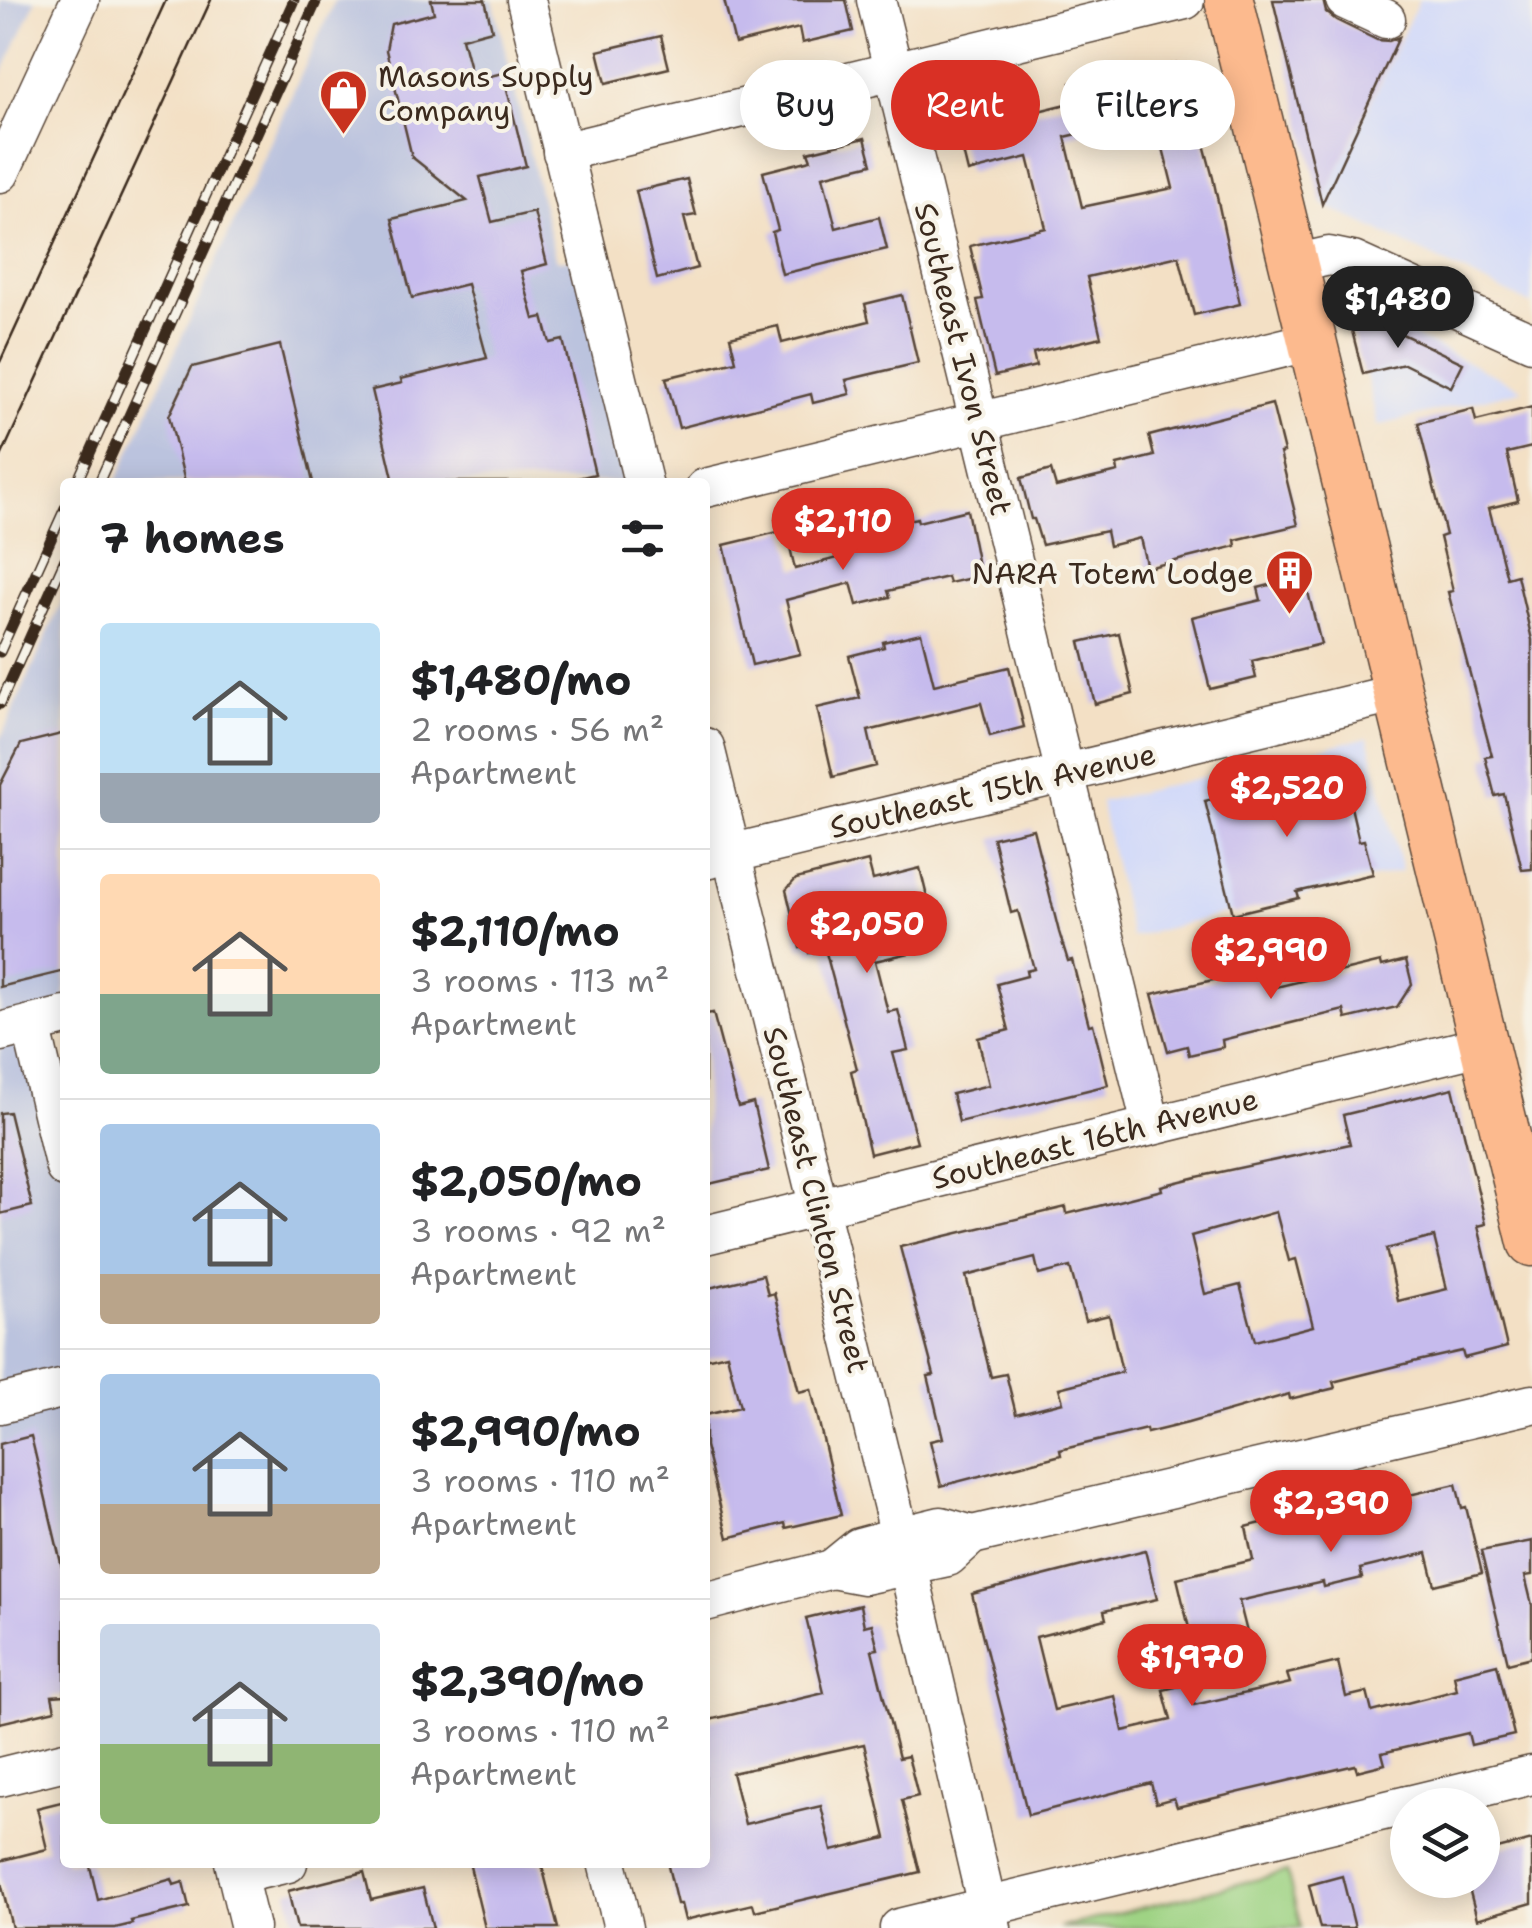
<!DOCTYPE html>
<meta charset="utf-8">
<style>
body{margin:0;font-family:"Shantell Sans",sans-serif;background:#f6f6f6;color:#202124;height:100vh;display:flex;flex-direction:column;font-size:38px;white-space:nowrap}
*{box-sizing:border-box;margin:0}
p{font-size:32px;color:#757577}
.icon{flex:none;width:55px;height:55px;fill:none;stroke:currentColor;stroke-width:2;stroke-linecap:round;stroke-linejoin:round}
.map{position:relative;flex:1;overflow:hidden}
.details{position:absolute;left:60px;top:478px;width:650px;height:1390px;display:flex;flex-direction:column;background:#fff;border-radius:10px;box-shadow:0 5px 25px #0003}
.details>*{flex:none}
.banner{position:absolute;left:740px;top:60px;width:640px;height:90px;display:flex;gap:20px}
.buttons{position:absolute;left:1390px;top:1788px;display:grid;gap:20px}
.buttons a{display:grid;place-items:center;width:110px;height:110px;border-radius:50%;background:#fff;box-shadow:0 5px 25px #0003;font-size:50px}
.price{position:absolute;translate:-50% -85px;padding:0 22px;border-radius:35px;background:#d93025;color:#fff;font-size:32px;line-height:65px;filter:drop-shadow(0 2px 5px #0008)}
.price::after{content:'';position:absolute;left:50%;top:60px;width:30px;height:22px;margin-left:-15px;background:inherit;clip-path:polygon(0 0,100% 0,50% 100%)}
.price.active{background:#222;color:#fff}
ul{padding:0;list-style:none}
li{display:flex;align-items:center;gap:30px;height:250px;padding:0 40px}
li+li{border-top:2px solid #e0e0e0}
li span{display:grid;place-items:center;flex:none;width:280px;height:200px;border-radius:10px;color:#555}
li>.icon{margin-inline-start:auto}
span .icon{width:120px;height:120px;fill:#fffc;stroke-width:1}
li b{font-size:42px}
h2{display:flex;justify-content:space-between;align-items:center;height:120px;padding:0 40px;font-size:42px}
.chip{padding:0 35px;border-radius:45px;background:#fff;box-shadow:0 5px 25px #0003;font-size:35px;line-height:90px}
.chip.active{background:#d93025;color:#fff}
.map>svg:first-child{display:block}
</style>
<div class="map">
<svg width="1532" height="1928" viewBox="0 0 1532 1928">
<rect width="100%" height="100%" fill="#f7f3e8"/>
<filter id="ink" filterUnits="userSpaceOnUse"><feTurbulence type="fractalNoise" baseFrequency=".01" numOctaves="2"/><feDisplacementMap in="SourceGraphic" scale="20" xChannelSelector="R" yChannelSelector="G"/><feConvolveMatrix kernelMatrix="1 2 1 2 8 2 1 2 1" color-interpolation-filters="sRGB"/></filter>
<filter id="wash" filterUnits="userSpaceOnUse"><feTurbulence type="fractalNoise" baseFrequency=".0048" numOctaves="4" result="noise"/><feDisplacementMap in="SourceGraphic" scale="40" xChannelSelector="R" yChannelSelector="G"/><feGaussianBlur stdDeviation="2.25" result="paint"/><feColorMatrix in="noise" values="0 0 0 0 0 0 0 0 0 0 0 0 0 0 0 0 0 1.4 0 .05"/><feComposite in="paint" operator="in"/></filter>
<g filter="url(#wash)">
<rect width="100%" height="100%" fill="#f3e0c5"/>
<g fill="#d1d9f9">
<path d="M 1419,0 L 1532,0 L 1532,305 L 1322,204 Z"/>
<path d="M 1350,305 L 1523,389 L 1378,426 Z"/>
<path d="M 1368,737 L 1402,871 L 1131,937 L 1100,802 Z"/>
</g>
<g fill="#bbc3de">
<path d="M 0,0 L 36,0 L 0,79 Z"/>
<path d="M 335,0 L 493,0 L 556,261 L 581,256 L 635,482 L 116,482 Z"/>
<path d="M 65,595 L 65,1027 L 44,1032 L 65,1123 L 65,1570 L 0,1587 L 0,740 Z"/>
</g>
<path fill="#9fd384" stroke="#6d7e51" stroke-width="2.5" d="M 1287,1872 L 1301,1928 L 1059,1928 Z"/>
<g id="blocks">
<g fill="#c6bbed" fill-rule="evenodd">
<path d="M 431,0 L 485,0 L 492,30 L 462,38 L 473,80 L 503,73 L 526,166 L 480,177 L 492,222 L 534,212 L 547,264 L 521,271 L 534,319 L 543,317 L 550,343 L 563,340 L 595,474 L 561,482 L 394,482 L 372,390 L 402,383 L 401,379 L 487,358 L 467,284 L 412,298 L 392,219 L 467,201 L 412,157 L 386,50 L 391,24 L 434,13 Z"/>
<path d="M 724,0 L 846,0 L 853,31 L 802,43 L 799,28 L 735,44 Z"/>
<path d="M 1273,0 L 1323,0 L 1326,12 L 1336,20 L 1377,40 L 1389,41 L 1399,37 L 1322,204 Z"/>
<path d="M 661,36 L 669,68 L 606,83 L 598,51 Z"/>
<path d="M 1176,63 L 1185,101 L 1192,99 L 1213,178 L 1240,304 L 1194,315 L 1179,256 L 1087,277 L 1101,337 L 1033,353 L 1036,366 L 995,376 L 977,300 L 983,299 L 970,246 L 1046,228 L 1028,157 L 968,172 L 954,115 L 985,107 L 989,123 L 1075,102 L 1071,83 L 1135,67 L 1136,73 ZM 1155,116 L 1173,188 L 1082,207 L 1065,137 Z"/>
<path d="M 865,138 L 872,164 L 823,176 L 836,228 L 879,217 L 887,249 L 782,274 L 772,232 L 778,230 L 763,172 L 811,160 L 808,152 Z"/>
<path d="M 687,179 L 696,215 L 684,217 L 697,268 L 657,279 L 636,191 Z"/>
<path d="M 902,295 L 918,363 L 846,380 L 850,394 L 813,403 L 811,394 L 679,428 L 666,378 L 736,361 L 730,337 L 778,326 L 782,343 L 869,321 L 865,304 Z"/>
<path d="M 1346,307 L 1463,363 L 1451,387 L 1404,364 L 1363,374 Z"/>
<path d="M 280,345 L 313,482 L 185,482 L 169,416 L 192,367 Z"/>
<path d="M 1272,404 L 1284,452 L 1280,453 L 1298,525 L 1235,540 L 1236,546 L 1147,568 L 1140,538 L 1109,546 L 1106,531 L 1042,545 L 1034,519 L 1031,519 L 1021,478 L 1051,470 L 1056,487 L 1118,472 L 1117,465 L 1154,456 L 1149,436 Z"/>
<path d="M 1532,407 L 1532,447 L 1507,453 L 1518,501 L 1489,508 L 1507,578 L 1517,575 L 1532,640 L 1532,869 L 1522,870 L 1504,794 L 1495,796 L 1485,757 L 1492,756 L 1448,592 L 1453,591 L 1440,537 L 1446,535 L 1418,423 L 1473,409 L 1476,421 Z"/>
<path d="M 967,510 L 980,576 L 949,583 L 947,577 L 888,591 L 890,597 L 857,605 L 851,583 L 786,600 L 800,654 L 752,665 L 724,545 L 786,530 L 795,569 L 845,556 L 841,540 L 845,539 L 844,534 L 917,518 L 918,522 Z"/>
<path d="M 1304,576 L 1321,644 L 1252,661 L 1256,678 L 1210,689 L 1192,617 L 1261,600 L 1258,588 Z"/>
<path d="M 921,633 L 934,685 L 1009,667 L 1024,727 L 990,736 L 981,703 L 868,731 L 876,766 L 833,777 L 817,708 L 860,698 L 849,656 L 884,647 L 883,642 Z"/>
<path d="M 1119,633 L 1133,694 L 1095,704 L 1080,642 Z"/>
<path d="M 65,733 L 65,971 L 0,987 L 0,785 L 21,744 Z"/>
<path d="M 1342,768 L 1359,841 L 1364,840 L 1373,874 L 1297,892 L 1299,898 L 1233,914 L 1205,801 Z"/>
<path d="M 1033,829 L 1059,932 L 1068,961 L 1072,960 L 1089,1025 L 1093,1024 L 1108,1085 L 959,1122 L 952,1094 L 989,1085 L 978,1038 L 1009,1030 L 997,984 L 1027,976 L 1026,971 L 1034,969 L 1018,911 L 1011,913 L 993,838 Z"/>
<path d="M 868,861 L 873,880 L 920,868 L 939,946 L 875,961 L 888,1012 L 898,1010 L 908,1050 L 893,1053 L 917,1142 L 870,1154 L 851,1071 L 857,1069 L 825,949 L 809,953 L 808,947 L 800,948 L 786,890 L 796,879 Z"/>
<path d="M 1262,957 L 1272,988 L 1381,962 L 1382,966 L 1406,960 L 1412,984 L 1397,1007 L 1346,1019 L 1344,1010 L 1222,1040 L 1223,1047 L 1189,1055 L 1187,1046 L 1168,1051 L 1152,994 L 1222,978 L 1221,968 Z"/>
<path d="M 713,1013 L 738,1107 L 753,1103 L 769,1170 L 705,1185 L 705,1014 Z"/>
<path d="M 1453,1088 L 1486,1224 L 1478,1226 L 1507,1347 L 1464,1358 L 1462,1351 L 1413,1362 L 1333,1382 L 1335,1388 L 1290,1399 L 1289,1394 L 1188,1423 L 1147,1433 L 1146,1429 L 1060,1450 L 1061,1455 L 941,1486 L 930,1441 L 943,1438 L 928,1376 L 934,1375 L 900,1247 L 1066,1207 L 1067,1214 L 1162,1190 L 1161,1186 L 1197,1177 L 1350,1144 L 1343,1115 ZM 1276,1212 L 1289,1261 L 1296,1259 L 1313,1326 L 1255,1341 L 1240,1285 L 1205,1294 L 1191,1236 ZM 1434,1237 L 1447,1289 L 1398,1301 L 1386,1249 ZM 1035,1258 L 1039,1275 L 1070,1267 L 1085,1321 L 1109,1315 L 1122,1372 L 1059,1388 L 1063,1402 L 1016,1414 L 1006,1374 L 991,1377 L 966,1276 Z"/>
<path d="M 9,1112 L 32,1206 L 0,1214 L 0,1113 Z"/>
<path d="M 763,1275 L 768,1295 L 774,1293 L 799,1392 L 811,1389 L 841,1515 L 786,1528 L 785,1523 L 728,1538 L 705,1446 L 705,1415 L 740,1407 L 727,1354 L 705,1359 L 705,1289 Z"/>
<path d="M 31,1436 L 65,1580 L 65,1695 L 52,1696 L 55,1710 L 0,1723 L 0,1444 Z"/>
<path d="M 1456,1484 L 1462,1508 L 1466,1507 L 1482,1573 L 1435,1585 L 1427,1553 L 1360,1569 L 1362,1578 L 1324,1587 L 1323,1582 L 1239,1601 L 1249,1640 L 1195,1653 L 1177,1578 L 1253,1560 L 1246,1527 L 1403,1487 L 1405,1496 Z"/>
<path d="M 1532,1541 L 1532,1575 L 1525,1576 L 1532,1605 L 1532,1657 L 1508,1663 L 1481,1551 Z"/>
<path d="M 1145,1550 L 1157,1599 L 1104,1611 L 1106,1619 L 1036,1637 L 1054,1710 L 1115,1696 L 1123,1731 L 1171,1720 L 1163,1690 L 1188,1684 L 1194,1705 L 1290,1683 L 1287,1674 L 1338,1662 L 1346,1697 L 1367,1692 L 1372,1712 L 1457,1690 L 1454,1675 L 1497,1664 L 1514,1735 L 1471,1745 L 1468,1733 L 1382,1753 L 1385,1764 L 1357,1771 L 1355,1765 L 1177,1807 L 1174,1798 L 1156,1803 L 1151,1783 L 1028,1815 L 972,1594 Z"/>
<path d="M 860,1605 L 864,1626 L 872,1624 L 878,1649 L 872,1650 L 899,1758 L 908,1756 L 918,1796 L 902,1800 L 920,1872 L 755,1911 L 753,1904 L 685,1920 L 681,1904 L 677,1904 L 667,1862 L 705,1862 L 705,1721 L 824,1693 L 806,1618 ZM 864,1744 L 886,1838 L 832,1851 L 821,1806 L 745,1824 L 732,1773 Z"/>
<path d="M 65,1801 L 65,1862 L 89,1862 L 98,1900 L 172,1879 L 174,1885 L 183,1882 L 189,1907 L 131,1921 L 132,1924 L 115,1928 L 12,1928 L 0,1878 L 0,1861 L 47,1849 L 37,1808 Z"/>
<path d="M 1532,1840 L 1532,1903 L 1477,1919 L 1467,1880 L 1482,1880 L 1482,1853 Z"/>
<path d="M 469,1862 L 541,1862 L 558,1928 L 485,1928 Z"/>
<path d="M 364,1872 L 371,1900 L 423,1888 L 433,1928 L 297,1928 L 288,1891 Z"/>
<path d="M 1342,1876 L 1355,1928 L 1320,1928 L 1309,1885 Z"/>
</g>
</g>
</g>
<g filter="url(#ink)">
<use href="#blocks" fill-opacity="0" stroke="#574537" stroke-width="2.5"/>
<g fill="none" stroke-linecap="round" stroke-linejoin="round">
<defs>
<g id="minor">
<path d="M 526,0 L 643,482"/>
<path d="M 876,0 L 1151,1125"/>
<path d="M 1345,0 L 1386,19"/>
<path d="M 562,152 L 1185,0"/>
<path d="M 0,173 L 80,0"/>
<path d="M 1294,264 L 1329,256 L 1353,261 L 1532,342"/>
<path d="M 705,488 L 1313,341"/>
<path d="M 705,747 L 900,1536"/>
<path d="M 705,860 L 1398,693"/>
<path d="M 31,1024 L 65,1168"/>
<path d="M 0,1032 L 65,1016"/>
<path d="M 705,1235 L 1484,1045"/>
<path d="M 0,1404 L 65,1388"/>
<path d="M 908,1566 L 992,1928"/>
<path d="M 832,1569 L 859,1547 L 900,1536 L 941,1526 L 972,1535 L 1532,1404"/>
<path d="M 705,1602 L 832,1569 L 864,1575 L 948,1557 L 972,1535"/>
<path d="M 0,1777 L 65,1761"/>
<path d="M 1409,1805 L 1532,1775"/>
<path d="M 234,1862 L 250,1928"/>
<path d="M 607,1862 L 623,1928"/>
<path d="M 237,1875 L 288,1863"/>
<path d="M 899,1928 L 1408,1805"/>
</g>
<path id="major" d="M 1229,0 L 1532,1242"/>
</defs>
<use href="#minor" stroke="#574537" stroke-width="41"/>
<use href="#major" stroke="#574537" stroke-width="51"/>
<use href="#minor" stroke="#fff" stroke-width="38"/>
<use href="#major" stroke="#fcba8e" stroke-width="48"/>
<g stroke="#3b2a1e" stroke-width="2.5">
<path d="M 0,362 L 166,0"/>
<path d="M 0,459 L 211,0"/>
</g>
<defs>
<g id="rail">
<path d="M 77,482 L 294,0"/>
<path d="M 99,482 L 317,0"/>
<path d="M 0,652 L 65,508"/>
<path d="M 0,704 L 65,559"/>
</g>
</defs>
<use href="#rail" stroke="#3b2a1e" stroke-width="11"/>
<use href="#rail" stroke="#f7f3e8" stroke-width="8" stroke-dasharray="22" stroke-linecap="butt"/>
</g>
</g>
<defs>
<symbol id="shop-pin" viewBox="-11 -11 22 30"><path d="M0 17L-7.5 6A9.5 9.5 0 1 1 7.5 6Z" fill="#c8321e" stroke="#f7f3e8"/><path d="M-5-2.5h2.3a2.7 3.5 0 0 1 5.4 0H5L5.5 6h-11ZM-1.5-2.5h3a1.5 2.3 0 0 0-3 0Z" fill="#fff"/></symbol>
<symbol id="building-pin" viewBox="-11 -11 22 30"><path d="M0 17L-7.5 6A9.5 9.5 0 1 1 7.5 6Z" fill="#c8321e" stroke="#f7f3e8"/><path d="M-4-6H4V6H1V3H-1V6H-4ZM-2.5-4.3h1.7v1.8h-1.7ZM.8-4.3h1.7v1.8H.8ZM-2.5-1h1.7V.8h-1.7ZM.8-1h1.7V.8H.8Z" fill="#fff"/></symbol>
</defs>
<g fill-rule="evenodd">
<use href="#shop-pin" x="316" y="66" width="55" height="75"/>
<use href="#building-pin" x="1262" y="546" width="55" height="75"/>
</g>
<g text-anchor="middle" stroke-width="8" stroke-linejoin="round" paint-order="stroke">
<g font-size="30" fill="#3b2a1e" stroke="#f7f3e8" text-anchor="start">
<text x="378" y="87">Masons Supply<tspan x="378" dy="34">Company</tspan></text>
<text x="1254" y="584" text-anchor="end">NARA Totem Lodge</text>
</g>
<g font-size="30" fill="#3b2a1e" stroke="#f7f3e8">
<text transform="translate(963 359) rotate(76)" y="10">Southeast Ivon Street</text>
<text transform="translate(993 791) rotate(-13)" y="10">Southeast 15th Avenue</text>
<text transform="translate(1095 1139) rotate(-14)" y="10">Southeast 16th Avenue</text>
<text transform="translate(816 1200) rotate(76)" y="10">Southeast Clinton Street</text>
</g>
</g>
</svg>
<div class="buttons">
<a><svg class="icon" aria-label="layers" viewBox="0 0 24 24"><path d="M12 4l9 5-9 5-9-5zM3 14l9 5 9-5"/></svg></a>
</div>
<b class="price active" style="left:1398px;top:351px">$1,480</b>
<b class="price" style="left:843px;top:573px">$2,110</b>
<b class="price" style="left:1287px;top:840px">$2,520</b>
<b class="price" style="left:867px;top:976px">$2,050</b>
<b class="price" style="left:1271px;top:1002px">$2,990</b>
<b class="price" style="left:1331px;top:1555px">$2,390</b>
<b class="price" style="left:1192px;top:1709px">$1,970</b>
<div class="banner">
<a class="chip">Buy</a>
<a class="chip active">Rent</a>
<a class="chip">Filters</a>
</div>
<section class="details">
<h2>7 homes<svg class="icon" aria-label="filters" viewBox="0 0 24 24"><path d="M4 7h16M4 17h16"/><circle cx="9" cy="7" r="2"/><circle cx="15" cy="17" r="2"/></svg></h2>
<ul>
<li><span style="background:linear-gradient(#bfe0f5 75%,#9aa5b1 0)"><svg class="icon" aria-label="home" viewBox="0 0 24 24"><path d="M3 11l9-7 9 7M6 9v11h12V9"/></svg></span><div><b>$1,480/mo</b><p>2 rooms · 56 m²</p><p>Apartment</p></div></li>
<li><span style="background:linear-gradient(#ffd9b3 60%,#7fa58c 0)"><svg class="icon" aria-label="home" viewBox="0 0 24 24"><path d="M3 11l9-7 9 7M6 9v11h12V9"/></svg></span><div><b>$2,110/mo</b><p>3 rooms · 113 m²</p><p>Apartment</p></div></li>
<li><span style="background:linear-gradient(#a9c7e8 75%,#b9a48a 0)"><svg class="icon" aria-label="home" viewBox="0 0 24 24"><path d="M3 11l9-7 9 7M6 9v11h12V9"/></svg></span><div><b>$2,050/mo</b><p>3 rooms · 92 m²</p><p>Apartment</p></div></li>
<li><span style="background:linear-gradient(#a9c7e8 65%,#b9a48a 0)"><svg class="icon" aria-label="home" viewBox="0 0 24 24"><path d="M3 11l9-7 9 7M6 9v11h12V9"/></svg></span><div><b>$2,990/mo</b><p>3 rooms · 110 m²</p><p>Apartment</p></div></li>
<li><span style="background:linear-gradient(#c9d6e8 60%,#8fb573 0)"><svg class="icon" aria-label="home" viewBox="0 0 24 24"><path d="M3 11l9-7 9 7M6 9v11h12V9"/></svg></span><div><b>$2,390/mo</b><p>3 rooms · 110 m²</p><p>Apartment</p></div></li>
</ul>
</section>
</div>
